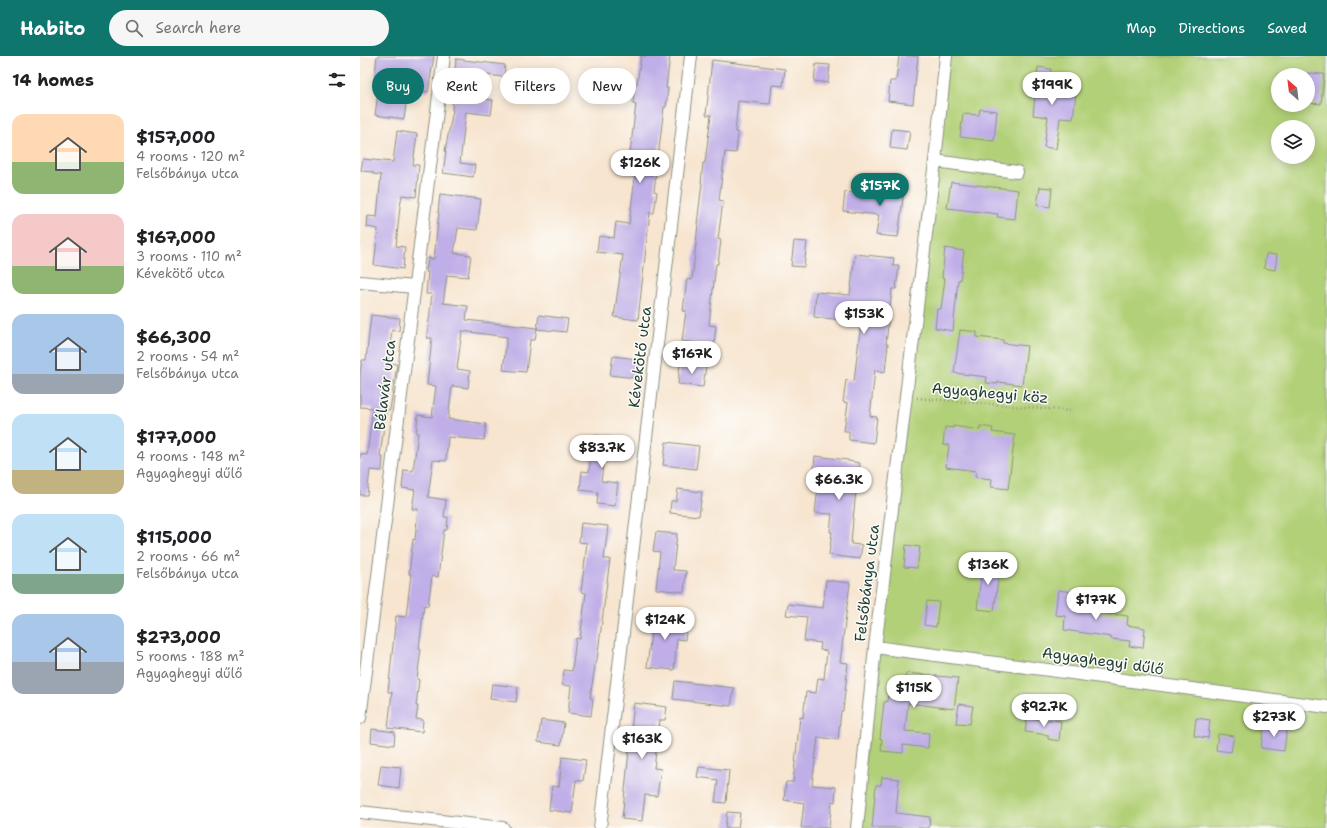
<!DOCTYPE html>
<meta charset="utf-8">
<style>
body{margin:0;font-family:"Shantell Sans",sans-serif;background:#f6f6f6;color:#202124;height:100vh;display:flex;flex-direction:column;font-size:15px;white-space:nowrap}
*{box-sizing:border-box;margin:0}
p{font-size:13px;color:#757577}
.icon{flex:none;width:22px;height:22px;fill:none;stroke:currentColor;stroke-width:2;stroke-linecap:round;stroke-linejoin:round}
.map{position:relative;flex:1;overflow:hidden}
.side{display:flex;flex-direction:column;background:#fff;width:360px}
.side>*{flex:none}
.top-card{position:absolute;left:12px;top:12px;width:380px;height:36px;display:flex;gap:8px}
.needle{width:26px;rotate:332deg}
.tools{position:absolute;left:911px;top:12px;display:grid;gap:8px}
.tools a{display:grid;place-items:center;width:44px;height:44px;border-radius:50%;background:#fff;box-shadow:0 2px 10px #0003;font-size:20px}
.price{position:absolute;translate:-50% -34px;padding:0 9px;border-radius:14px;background:#fff;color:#222;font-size:13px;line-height:26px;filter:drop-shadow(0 1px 2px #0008)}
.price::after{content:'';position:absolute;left:50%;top:24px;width:12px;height:9px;margin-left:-6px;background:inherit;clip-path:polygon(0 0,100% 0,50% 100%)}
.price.active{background:#0f766e;color:#fff}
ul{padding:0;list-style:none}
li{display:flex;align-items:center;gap:12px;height:100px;padding:0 12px}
li span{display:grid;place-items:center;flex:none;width:112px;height:80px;border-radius:12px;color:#555}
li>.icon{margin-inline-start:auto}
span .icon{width:48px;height:48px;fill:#fffc;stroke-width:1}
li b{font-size:17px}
h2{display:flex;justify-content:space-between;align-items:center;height:48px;padding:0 12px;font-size:17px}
.pill{padding:0 14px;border-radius:18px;background:#fff;box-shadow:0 2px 10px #0003;font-size:14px;line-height:36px}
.pill.active{background:#0f766e;color:#fff}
header{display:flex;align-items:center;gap:24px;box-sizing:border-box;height:56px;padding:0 20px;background:#0f766e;color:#fff}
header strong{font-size:19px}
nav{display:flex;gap:22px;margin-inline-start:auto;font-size:14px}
.search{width:280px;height:36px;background:#f6f6f6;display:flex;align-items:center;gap:10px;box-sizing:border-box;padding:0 14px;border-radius:22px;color:#757577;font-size:15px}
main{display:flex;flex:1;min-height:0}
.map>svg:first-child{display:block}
</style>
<header>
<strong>Habito</strong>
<div class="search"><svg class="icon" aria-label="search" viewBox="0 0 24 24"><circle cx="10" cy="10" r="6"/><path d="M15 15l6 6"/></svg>Search here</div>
<nav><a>Map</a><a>Directions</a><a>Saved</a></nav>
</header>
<main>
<section class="side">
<h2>14 homes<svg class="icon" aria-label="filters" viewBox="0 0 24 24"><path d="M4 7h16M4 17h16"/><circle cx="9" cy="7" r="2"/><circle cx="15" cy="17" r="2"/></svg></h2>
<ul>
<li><span style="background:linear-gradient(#ffd9b3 60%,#8fb573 0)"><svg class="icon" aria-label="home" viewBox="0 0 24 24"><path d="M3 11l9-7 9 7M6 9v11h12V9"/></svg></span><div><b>$157,000</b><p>4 rooms · 120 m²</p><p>Felsőbánya utca</p></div></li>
<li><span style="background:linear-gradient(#f6c9c9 65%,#8fb573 0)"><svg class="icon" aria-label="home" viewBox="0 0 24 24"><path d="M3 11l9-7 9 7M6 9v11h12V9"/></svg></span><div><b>$167,000</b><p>3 rooms · 110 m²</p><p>Kévekötő utca</p></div></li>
<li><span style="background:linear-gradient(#a9c7e8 75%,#9aa5b1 0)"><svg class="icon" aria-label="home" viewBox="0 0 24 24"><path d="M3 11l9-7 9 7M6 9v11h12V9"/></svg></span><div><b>$66,300</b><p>2 rooms · 54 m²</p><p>Felsőbánya utca</p></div></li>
<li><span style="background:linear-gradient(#bfe0f5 70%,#c2b280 0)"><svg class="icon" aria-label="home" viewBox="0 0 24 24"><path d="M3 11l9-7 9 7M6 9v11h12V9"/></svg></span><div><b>$177,000</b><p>4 rooms · 148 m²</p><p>Agyaghegyi dűlő</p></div></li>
<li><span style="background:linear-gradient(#bfe0f5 75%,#7fa58c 0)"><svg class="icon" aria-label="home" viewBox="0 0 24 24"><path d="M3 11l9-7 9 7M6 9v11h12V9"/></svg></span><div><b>$115,000</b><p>2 rooms · 66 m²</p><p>Felsőbánya utca</p></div></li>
<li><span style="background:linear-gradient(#a9c7e8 60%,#9aa5b1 0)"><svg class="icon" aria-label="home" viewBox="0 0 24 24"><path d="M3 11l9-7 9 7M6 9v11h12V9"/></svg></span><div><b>$273,000</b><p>5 rooms · 188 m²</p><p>Agyaghegyi dűlő</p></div></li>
</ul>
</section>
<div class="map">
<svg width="967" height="772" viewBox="0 0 967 772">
<rect width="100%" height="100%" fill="#fdfcf7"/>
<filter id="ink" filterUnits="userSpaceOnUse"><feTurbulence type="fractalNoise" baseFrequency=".025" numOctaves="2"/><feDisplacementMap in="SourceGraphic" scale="8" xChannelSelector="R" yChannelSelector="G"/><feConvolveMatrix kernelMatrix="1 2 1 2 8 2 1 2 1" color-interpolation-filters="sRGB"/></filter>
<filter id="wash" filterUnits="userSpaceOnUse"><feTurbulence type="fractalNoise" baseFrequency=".012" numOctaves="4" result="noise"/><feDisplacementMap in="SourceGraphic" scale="16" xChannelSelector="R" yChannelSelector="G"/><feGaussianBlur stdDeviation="0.9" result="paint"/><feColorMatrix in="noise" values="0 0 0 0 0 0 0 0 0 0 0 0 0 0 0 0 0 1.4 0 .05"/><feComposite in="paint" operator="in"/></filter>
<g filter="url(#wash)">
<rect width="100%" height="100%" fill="#f7e5d0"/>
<path fill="#b2d077" stroke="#688656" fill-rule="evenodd" d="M 586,0 L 967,0 L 967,772 L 497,772 ZM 918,19 L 948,19 L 948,49 L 918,49 ZM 918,71 L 948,71 L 948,101 L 918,101 Z"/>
<g id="blocks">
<g fill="#bfaee7">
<path d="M 17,0 L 74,0 L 68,36 L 48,33 L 44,63 L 15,59 L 19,30 L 14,29 Z"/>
<path d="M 281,0 L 310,0 L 306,32 L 308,32 L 306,51 L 304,51 L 294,135 L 297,136 L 294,157 L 290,156 L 278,264 L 254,261 L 263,199 L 237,196 L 239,180 L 254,182 L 256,166 L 269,168 L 277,106 L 269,105 L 276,48 L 273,47 L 275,28 L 277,28 Z"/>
<path d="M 539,0 L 558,0 L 553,48 L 528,45 L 530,25 L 536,25 Z"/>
<path d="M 96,3 L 145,9 L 144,21 L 127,19 L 125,43 L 133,44 L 131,59 L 106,56 L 100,107 L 115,109 L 113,121 L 83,117 L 86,95 L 85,95 L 93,54 L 92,54 Z"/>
<path d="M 352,4 L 425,13 L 423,30 L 412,29 L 410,48 L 378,45 L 375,76 L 378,77 L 376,97 L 365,96 L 359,144 L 363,145 L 358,183 L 361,184 L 358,208 L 356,208 L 349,269 L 356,270 L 354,289 L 322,285 L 326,255 L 323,255 L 327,223 L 332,224 L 338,168 L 337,168 L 342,127 L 341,127 L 343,107 L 345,107 L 351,59 L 346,59 Z"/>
<path d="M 456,8 L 470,9 L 468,27 L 454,25 Z"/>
<path d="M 678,11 L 691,13 L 688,34 L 716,38 L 713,63 L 700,62 L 696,93 L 684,91 L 688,61 L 673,59 Z"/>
<path d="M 948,17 L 964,18 L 961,48 L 948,47 Z"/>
<path d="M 620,53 L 637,55 L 634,85 L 600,81 L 603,58 L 619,59 Z"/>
<path d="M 532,73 L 550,75 L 547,94 L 530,92 Z"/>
<path d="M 37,75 L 57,78 L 53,109 L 59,109 L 56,141 L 42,139 L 40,150 L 36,190 L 45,191 L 43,213 L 14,209 L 18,173 L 7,171 L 8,160 L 17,161 L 21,119 L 13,118 L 13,116 L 1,115 L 3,103 L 33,106 Z"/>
<path d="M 521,124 L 545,127 L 538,181 L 516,179 L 519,159 L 483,155 L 485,136 L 519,140 Z"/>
<path d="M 591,126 L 658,134 L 655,163 L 637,161 L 638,158 L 587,152 Z"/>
<path d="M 680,131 L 692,132 L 690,151 L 677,149 Z"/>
<path d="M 80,138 L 121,143 L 117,174 L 98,172 L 94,197 L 111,199 L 108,221 L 87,219 L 83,247 L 108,250 L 106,264 L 177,272 L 175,284 L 170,284 L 166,316 L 143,314 L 147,281 L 102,275 L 97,313 L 110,315 L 108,332 L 92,330 L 88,363 L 126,368 L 124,384 L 88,381 L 86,405 L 73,404 L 68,441 L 86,444 L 84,461 L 88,461 L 87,474 L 84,474 L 78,521 L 72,520 L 68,550 L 64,549 L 59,593 L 61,593 L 57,623 L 59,624 L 56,650 L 58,650 L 56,663 L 63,664 L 62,676 L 28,672 L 32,636 L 28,636 L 36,560 L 46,561 L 51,518 L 49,518 L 53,483 L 55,484 L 58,453 L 52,453 L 55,434 L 42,432 L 44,414 L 53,415 L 58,377 L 56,377 L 58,359 L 72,361 L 76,330 L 67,329 L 72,282 L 67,282 L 72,238 L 66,238 L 68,216 L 66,216 L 68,202 L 74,203 L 79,157 L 78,157 Z"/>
<path d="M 434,185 L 447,186 L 444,211 L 431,210 Z"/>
<path d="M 585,192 L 604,195 L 600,224 L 598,224 L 593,275 L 575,272 L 577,253 L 581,253 L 585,223 L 582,222 Z"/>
<path d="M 495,198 L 534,202 L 533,210 L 539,210 L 536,233 L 532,233 L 526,288 L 528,288 L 525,316 L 515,314 L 510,360 L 517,361 L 514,387 L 489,384 L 489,375 L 484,375 L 488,347 L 483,346 L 486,324 L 494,325 L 501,266 L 454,261 L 456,236 L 490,239 Z"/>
<path d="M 906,198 L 917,199 L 915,214 L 904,212 Z"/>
<path d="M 11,259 L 40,262 L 39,275 L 32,274 L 28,307 L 37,308 L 30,354 L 26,354 L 20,400 L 23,401 L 22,415 L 10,414 L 7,439 L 0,439 L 0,398 L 7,399 L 13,352 L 0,351 L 0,317 L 2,304 L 6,304 Z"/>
<path d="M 179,259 L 208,263 L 206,276 L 177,273 Z"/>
<path d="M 600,274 L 617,276 L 617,281 L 643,284 L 643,287 L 667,290 L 662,329 L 638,326 L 638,328 L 626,327 L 627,321 L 594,317 Z"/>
<path d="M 253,300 L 277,303 L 275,322 L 250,319 Z"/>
<path d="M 320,307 L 346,310 L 343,331 L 318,328 Z"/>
<path d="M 593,370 L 620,374 L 620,370 L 633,372 L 632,376 L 655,379 L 648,433 L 631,431 L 632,423 L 615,421 L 616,415 L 586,411 L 589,389 L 583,389 L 585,371 L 593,372 Z"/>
<path d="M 234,379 L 266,383 L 264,395 L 259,395 L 258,404 L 244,403 L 241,425 L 258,427 L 255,450 L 237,448 L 238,436 L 220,434 L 222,415 L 229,416 Z"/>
<path d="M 306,386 L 339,390 L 336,413 L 303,409 Z"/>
<path d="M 455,400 L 488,404 L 488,405 L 500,407 L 499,415 L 509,416 L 508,428 L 497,427 L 493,463 L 491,488 L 502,489 L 500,503 L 469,499 L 472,476 L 470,476 L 472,458 L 455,457 L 459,423 L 453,422 Z"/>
<path d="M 318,433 L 342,436 L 339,460 L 310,457 L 311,445 L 316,445 Z"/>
<path d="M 221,467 L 248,470 L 244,503 L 250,503 L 237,604 L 236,603 L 230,642 L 233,643 L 231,660 L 208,657 L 211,630 L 202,629 L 204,614 L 212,615 L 216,582 L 220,583 L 226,537 L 221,536 L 227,487 L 219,486 Z"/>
<path d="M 296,476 L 317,478 L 313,514 L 326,515 L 324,536 L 296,533 L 300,496 L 293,495 Z"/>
<path d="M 546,489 L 560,491 L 557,512 L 544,511 Z"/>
<path d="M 623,506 L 640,508 L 634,555 L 617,553 Z"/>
<path d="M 466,524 L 490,527 L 480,606 L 488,607 L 483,655 L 481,655 L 478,684 L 458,681 L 452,729 L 476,731 L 475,746 L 472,745 L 469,772 L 441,772 L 444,747 L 424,744 L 426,726 L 433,726 L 440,661 L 443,662 L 446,636 L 456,637 L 458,622 L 464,623 L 467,595 L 460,594 L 461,587 L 444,585 L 447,561 L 426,559 L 428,548 L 463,552 Z"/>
<path d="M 698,534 L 720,537 L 718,554 L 768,560 L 767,569 L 785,572 L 783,592 L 769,590 L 770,585 L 751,583 L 751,581 L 704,574 L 705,560 L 695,559 Z"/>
<path d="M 567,545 L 579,546 L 576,571 L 564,569 Z"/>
<path d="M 293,559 L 328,563 L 325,584 L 317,583 L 314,614 L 287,611 Z"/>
<path d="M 546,617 L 598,622 L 594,653 L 548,647 L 545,675 L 569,677 L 568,692 L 543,689 L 543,697 L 521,695 L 522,683 L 520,683 L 524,646 L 527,646 L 528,640 L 543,641 Z"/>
<path d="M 315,625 L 374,632 L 371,650 L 313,643 Z"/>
<path d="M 132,628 L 158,631 L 156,646 L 130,643 Z"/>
<path d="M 274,647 L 307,651 L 305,664 L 300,664 L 294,712 L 301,713 L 297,740 L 285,739 L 282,765 L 262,763 Z"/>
<path d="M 599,648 L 613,650 L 610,668 L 596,667 Z"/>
<path d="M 667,662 L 701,665 L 699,685 L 688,683 L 688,679 L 665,676 Z"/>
<path d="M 836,662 L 850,664 L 848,682 L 834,680 Z"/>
<path d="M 181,664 L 204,667 L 201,689 L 178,686 Z"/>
<path d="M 904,669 L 927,671 L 924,695 L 901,692 Z"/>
<path d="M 12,673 L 35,676 L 34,689 L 11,686 Z"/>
<path d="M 858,678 L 874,680 L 871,696 L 856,694 Z"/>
<path d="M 202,701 L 226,704 L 223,725 L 216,724 L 212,757 L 189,754 L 192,730 L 199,731 Z"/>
<path d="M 21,709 L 41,711 L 39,732 L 18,729 Z"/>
<path d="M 339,711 L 369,714 L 366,747 L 355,746 L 358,724 L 337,721 Z"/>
<path d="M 522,721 L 539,723 L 536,757 L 570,761 L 569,772 L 512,772 L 516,729 L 521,729 Z"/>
<path d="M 367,756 L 380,757 L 378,772 L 365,772 Z"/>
</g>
</g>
</g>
<g filter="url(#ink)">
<use href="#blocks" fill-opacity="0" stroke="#8b9182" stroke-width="1"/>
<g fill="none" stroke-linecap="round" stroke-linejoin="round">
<defs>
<g id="street">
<path d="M 575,105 L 657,116"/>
<path d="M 0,226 L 54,231"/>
<path d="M 515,591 L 967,651"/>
<path d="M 0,662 L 84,0"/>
<path d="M 0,756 L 143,772"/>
<path d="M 240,772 L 331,0"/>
<path d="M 497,772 L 515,591 L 575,105 L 586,0"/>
</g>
</defs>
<use href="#street" stroke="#8b9182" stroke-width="14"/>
<path stroke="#8b9182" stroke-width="2.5" stroke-dasharray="1 3" stroke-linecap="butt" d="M 557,342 L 712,355"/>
<use href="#street" stroke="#fff" stroke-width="12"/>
</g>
</g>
<g text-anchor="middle" stroke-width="3" stroke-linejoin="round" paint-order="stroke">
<g font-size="15" fill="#1f3d34" stroke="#fdfcf7">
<text transform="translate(280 301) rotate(-83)" y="5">Kévekötő utca</text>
<text transform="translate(25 329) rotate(-83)" y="5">Bélavár utca</text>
<text transform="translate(630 337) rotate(5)" y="5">Agyaghegyi köz</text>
<text transform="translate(507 527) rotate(-83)" y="5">Felsőbánya utca</text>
<text transform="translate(743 605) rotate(8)" y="5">Agyaghegyi dűlő</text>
</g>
</g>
</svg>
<div class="tools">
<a><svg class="needle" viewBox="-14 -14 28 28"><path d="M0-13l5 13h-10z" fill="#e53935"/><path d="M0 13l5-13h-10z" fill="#757577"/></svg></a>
<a><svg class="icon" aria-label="layers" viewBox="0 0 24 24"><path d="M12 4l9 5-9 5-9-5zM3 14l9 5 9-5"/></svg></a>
</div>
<b class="price" style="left:692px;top:50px">$199K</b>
<b class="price" style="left:280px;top:128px">$126K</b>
<b class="price active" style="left:520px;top:151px">$157K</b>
<b class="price" style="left:504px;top:279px">$153K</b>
<b class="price" style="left:332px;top:319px">$167K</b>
<b class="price" style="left:242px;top:413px">$83.7K</b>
<b class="price" style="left:479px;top:445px">$66.3K</b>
<b class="price" style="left:628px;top:530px">$136K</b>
<b class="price" style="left:736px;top:565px">$177K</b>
<b class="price" style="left:305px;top:585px">$124K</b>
<b class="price" style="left:554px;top:653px">$115K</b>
<b class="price" style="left:684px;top:672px">$92.7K</b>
<b class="price" style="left:914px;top:682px">$273K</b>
<b class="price" style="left:282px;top:704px">$163K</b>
<div class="top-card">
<a class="pill active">Buy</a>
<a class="pill">Rent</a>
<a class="pill">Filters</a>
<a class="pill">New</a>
</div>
</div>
</main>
